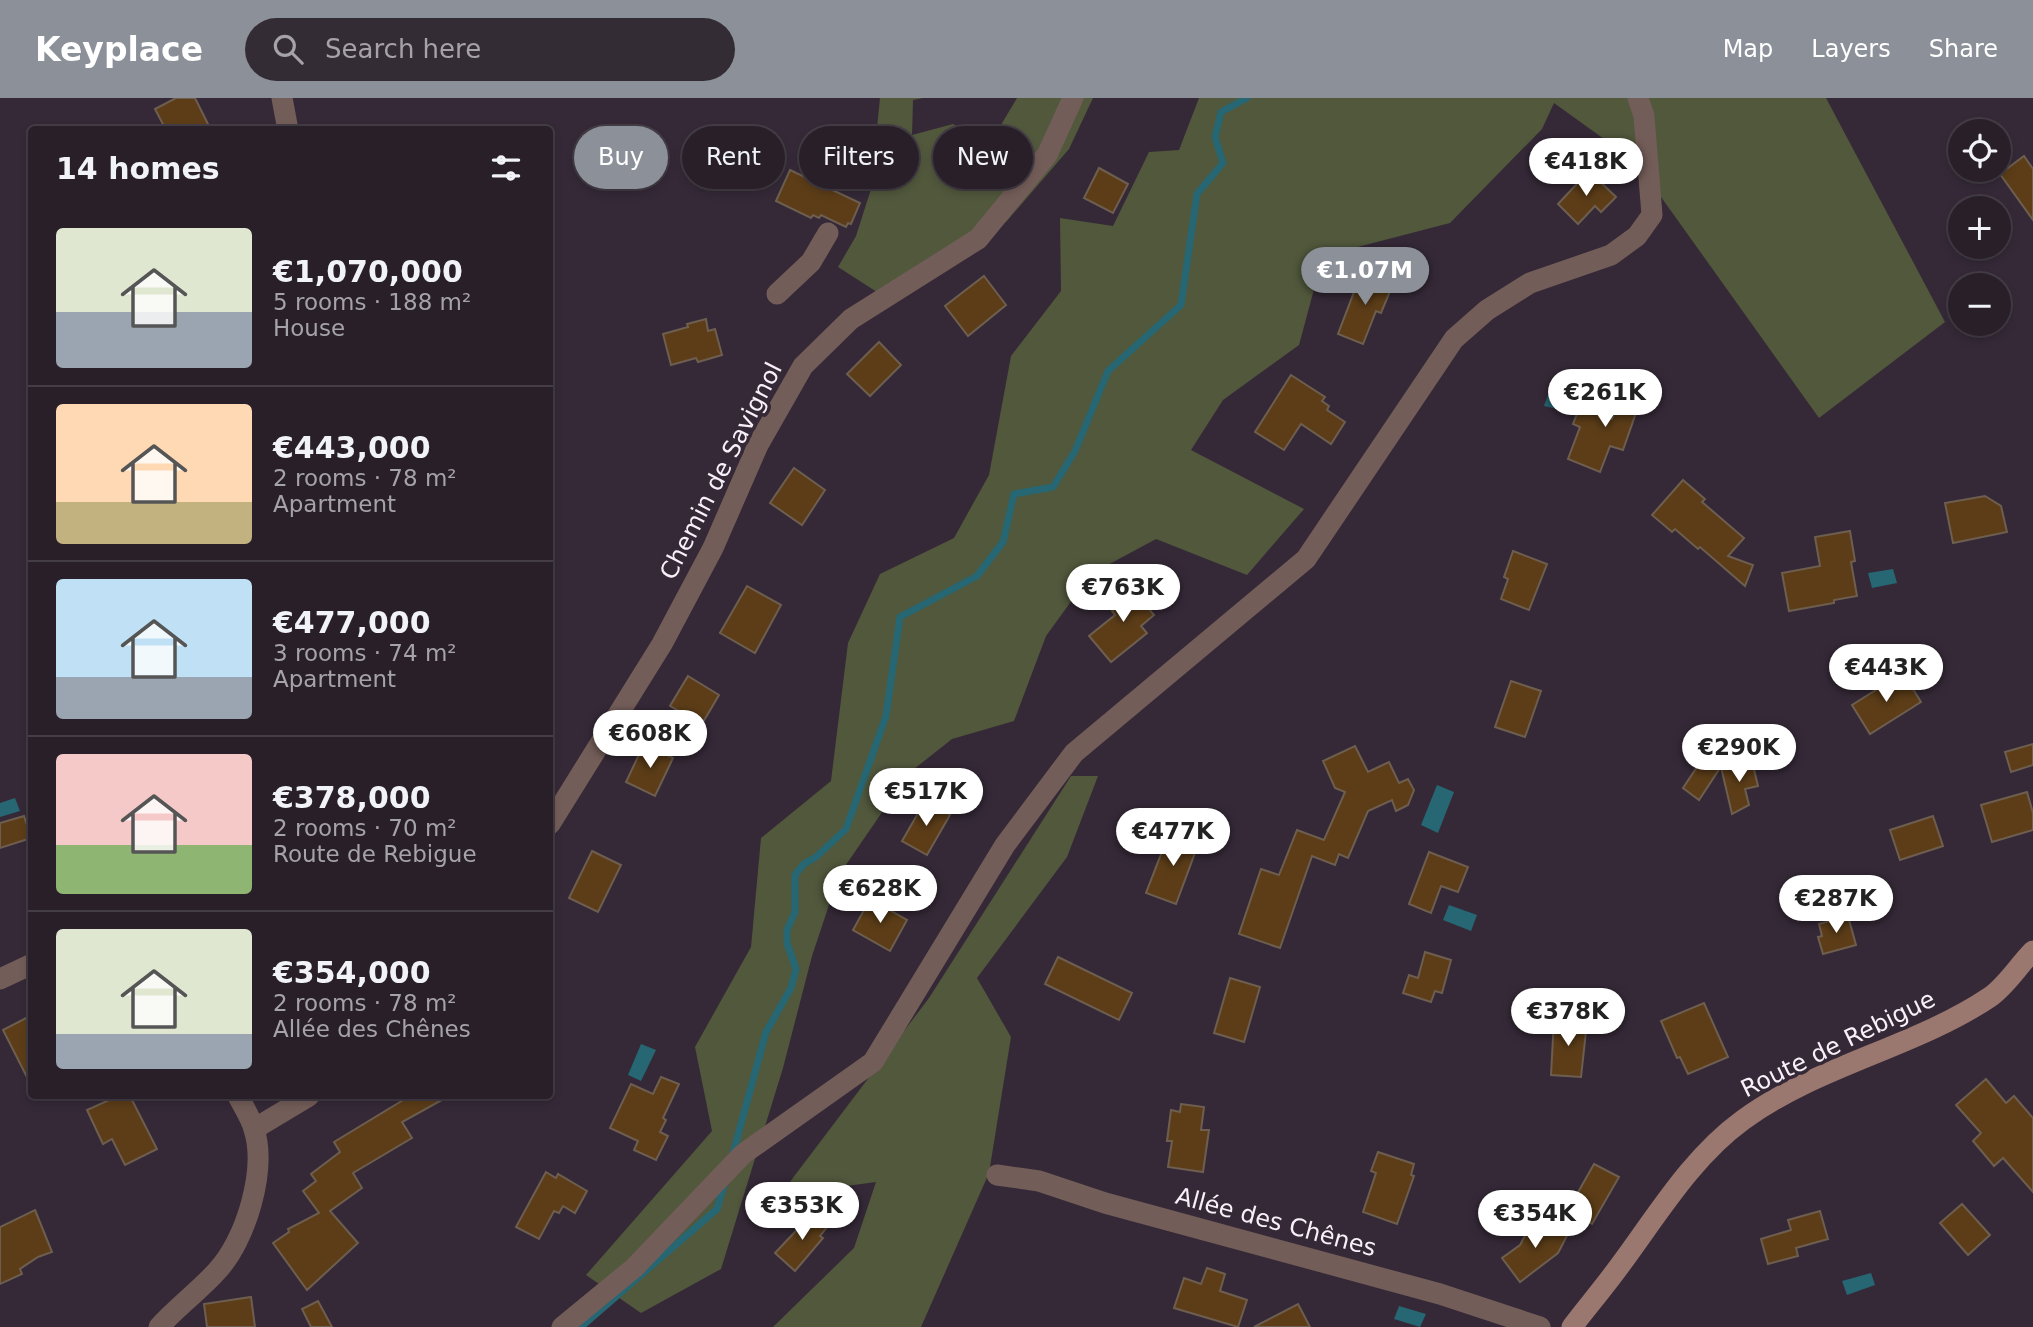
<!DOCTYPE html>
<meta charset="utf-8">
<style>
body{margin:0;font-family:"DejaVu Sans",sans-serif;background:#342c35;color:#f1f3f6;height:100vh;display:flex;flex-direction:column;font-size:26px;white-space:nowrap}
*{box-sizing:border-box;margin:0}
p{font-size:23px;color:#a5a2a8}
.icon{flex:none;width:38px;height:38px;fill:none;stroke:currentColor;stroke-width:2;stroke-linecap:round;stroke-linejoin:round}
.map{position:relative;flex:1;overflow:hidden}
.sheet{position:absolute;left:28px;top:28px;width:525px;height:973px;display:flex;flex-direction:column;background:#281f29;border-radius:7px;box-shadow:0 4px 10px #0003,0 0 0 2px #443d46}
.sheet>*{flex:none}
.hud{position:absolute;left:574px;top:28px;width:665px;height:63px;display:flex;gap:14px}
.buttons{position:absolute;left:1948px;top:21px;display:grid;gap:14px}
.buttons a{display:grid;place-items:center;width:63px;height:63px;border-radius:50%;background:#281f29;box-shadow:0 4px 10px #0003,0 0 0 2px #443d46;font-size:35px}
.price{position:absolute;translate:-50% -60px;padding:0 16px;border-radius:24px;background:#fff;color:#222;font-size:23px;line-height:46px;filter:drop-shadow(0 2px 4px #0008)}
.price::after{content:'';position:absolute;left:50%;top:42px;width:21px;height:16px;margin-left:-10px;background:inherit;clip-path:polygon(0 0,100% 0,50% 100%)}
.price.current{background:#8c9099;color:#fff}
ul{padding:0;list-style:none}
li{display:flex;align-items:center;gap:21px;height:175px;padding:0 28px}
li+li{border-top:2px solid #443d46}
li span{display:grid;place-items:center;flex:none;width:196px;height:140px;border-radius:7px;color:#555}
li>.icon{margin-inline-start:auto}
span .icon{width:84px;height:84px;fill:#fffc;stroke-width:1}
li b{font-size:30px}
h2{display:flex;justify-content:space-between;align-items:center;height:84px;padding:0 28px;font-size:30px}
.pill{padding:0 24px;border-radius:32px;background:#281f29;box-shadow:0 4px 10px #0003,0 0 0 2px #443d46;font-size:24px;line-height:63px}
.pill.current{background:#8c9099;color:#fff}
header{display:flex;align-items:center;gap:42px;box-sizing:border-box;height:98px;padding:0 35px;background:#8c9099;color:#fff}
header strong{font-size:33px}
nav{display:flex;gap:38px;margin-inline-start:auto;font-size:24px}
.search{width:490px;height:63px;background:#342c35;display:flex;align-items:center;gap:18px;box-sizing:border-box;padding:0 24px;border-radius:38px;color:#a5a2a8;font-size:26px}
.map>svg:first-child{display:block}
</style>
<header>
<strong>Keyplace</strong>
<div class="search"><svg class="icon" aria-label="search" viewBox="0 0 24 24"><circle cx="10" cy="10" r="6"/><path d="M15 15l6 6"/></svg>Search here</div>
<nav><a>Map</a><a>Layers</a><a>Share</a></nav>
</header>
<div class="map">
<svg width="2033" height="1229" viewBox="0 0 2033 1229">
<rect width="100%" height="100%" fill="#352937"/>
<g fill="#51583c">
<path d="M 880,0 L 923,0 L 913,2 L 912,37 L 953,26 L 989,47 L 1017,0 L 1093,0 L 1069,51 L 1006,124 L 880,196 L 838,169 L 856,138 L 871,91 Z"/>
<path d="M 1199,0 L 1826,0 L 1945,224 L 1819,320 L 1636,64 L 1554,5 L 1542,31 L 1450,125 L 1323,158 L 1299,247 L 1223,302 L 1191,352 L 1304,411 L 1247,477 L 1156,441 L 1091,476 L 1046,538 L 1014,623 L 952,641 L 909,675 L 839,777 L 812,858 L 783,970 L 721,1171 L 641,1215 L 586,1177 L 712,1033 L 695,949 L 751,849 L 761,740 L 831,683 L 848,545 L 880,476 L 954,440 L 989,377 L 1011,258 L 1061,193 L 1060,120 L 1113,128 L 1149,54 L 1179,52 Z"/>
<path d="M 1071,678 L 1098,678 L 1067,759 L 977,880 L 1011,939 L 989,1075 L 921,1229 L 773,1229 L 854,1150 L 876,1084 L 780,1097 L 929,900 Z"/>
</g>
<g fill="#266773">
<path d="M 816,47 L 853,54 L 850,72 L 814,65 Z"/>
<path d="M 1554,280 L 1567,285 L 1557,311 L 1544,308 Z"/>
<path d="M 1893,471 L 1897,485 L 1872,490 L 1868,475 Z"/>
<path d="M 1437,687 L 1454,694 L 1438,735 L 1421,727 Z"/>
<path d="M 15,700 L 20,713 L 0,719 L 0,705 Z"/>
<path d="M 1449,807 L 1477,817 L 1471,833 L 1443,822 Z"/>
<path d="M 641,946 L 656,952 L 641,983 L 628,977 Z"/>
<path d="M 1871,1175 L 1875,1187 L 1847,1197 L 1842,1183 Z"/>
<path d="M 1399,1208 L 1426,1216 L 1420,1229 L 1394,1221 Z"/>
</g>
<g fill="none" stroke-linecap="round" stroke-linejoin="round">
<g stroke="#266773" stroke-width="7">
<path d="M 732,1059 L 766,934 L 791,890 L 796,871 L 787,845 L 787,832 L 795,814 L 795,777 L 804,766 L 816,759 L 846,731 L 886,618 L 900,519 L 977,478 L 1003,444 L 1014,396 L 1053,389 L 1075,353 L 1108,273 L 1181,207 L 1197,96 L 1223,65 L 1215,39 L 1221,14 L 1247,0"/>
<path d="M 581,1229 L 717,1111 L 725,1084"/>
</g>
</g>
<g fill="#5c3d18" stroke="#6d5e4f" stroke-width="2">
<path d="M 176,0 L 195,0 L 211,32 L 166,32 L 155,11 Z"/>
<path d="M 2024,58 L 2033,71 L 2033,122 L 2000,76 Z"/>
<path d="M 1099,70 L 1128,86 L 1113,115 L 1084,100 Z"/>
<path d="M 790,72 L 860,105 L 851,126 L 848,125 L 846,129 L 821,117 L 819,120 L 813,117 L 811,120 L 776,103 Z"/>
<path d="M 1589,73 L 1616,99 L 1601,114 L 1595,108 L 1578,126 L 1558,106 Z"/>
<path d="M 1362,173 L 1393,186 L 1381,215 L 1376,213 L 1363,246 L 1338,236 Z"/>
<path d="M 984,178 L 1006,207 L 968,238 L 945,208 Z"/>
<path d="M 706,221 L 708,233 L 715,231 L 722,257 L 698,264 L 696,260 L 671,267 L 663,236 L 688,229 L 687,226 Z"/>
<path d="M 879,244 L 901,267 L 870,298 L 847,276 Z"/>
<path d="M 1291,277 L 1325,299 L 1322,303 L 1329,308 L 1327,312 L 1345,324 L 1331,346 L 1301,326 L 1284,352 L 1255,334 Z"/>
<path d="M 1628,282 L 1645,289 L 1623,352 L 1610,348 L 1600,374 L 1568,361 L 1580,329 L 1573,326 L 1580,308 L 1612,321 Z"/>
<path d="M 794,370 L 825,392 L 802,427 L 770,405 Z"/>
<path d="M 1683,382 L 1705,401 L 1702,404 L 1744,440 L 1728,458 L 1753,467 L 1745,488 L 1700,449 L 1698,451 L 1675,431 L 1672,434 L 1652,417 Z"/>
<path d="M 1985,398 L 2001,408 L 2007,434 L 1953,445 L 1945,405 Z"/>
<path d="M 1850,433 L 1855,463 L 1851,464 L 1857,498 L 1834,502 L 1834,505 L 1789,513 L 1782,475 L 1820,468 L 1815,439 Z"/>
<path d="M 1513,453 L 1547,466 L 1529,512 L 1501,501 L 1508,481 L 1504,479 Z"/>
<path d="M 1126,484 L 1154,517 L 1141,528 L 1147,535 L 1111,564 L 1089,538 L 1115,517 L 1112,513 L 1121,506 L 1113,495 Z"/>
<path d="M 747,488 L 781,507 L 755,555 L 720,535 Z"/>
<path d="M 1903,575 L 1921,604 L 1870,636 L 1852,607 Z"/>
<path d="M 688,578 L 719,597 L 702,626 L 670,608 Z"/>
<path d="M 1511,583 L 1541,593 L 1525,639 L 1495,629 Z"/>
<path d="M 644,646 L 673,660 L 655,698 L 626,684 Z"/>
<path d="M 2033,646 L 2033,667 L 2011,674 L 2005,654 Z"/>
<path d="M 1718,647 L 1722,667 L 1699,702 L 1683,690 L 1701,663 L 1698,651 Z"/>
<path d="M 1355,648 L 1368,674 L 1389,664 L 1399,685 L 1408,681 L 1414,692 L 1408,707 L 1396,713 L 1392,702 L 1368,713 L 1348,760 L 1339,756 L 1335,767 L 1312,758 L 1280,850 L 1239,836 L 1261,771 L 1279,777 L 1297,732 L 1324,742 L 1345,694 L 1335,690 L 1323,663 Z"/>
<path d="M 1752,663 L 1758,688 L 1745,691 L 1749,707 L 1732,716 L 1721,669 Z"/>
<path d="M 2027,694 L 2033,715 L 2033,732 L 1992,744 L 1981,707 Z"/>
<path d="M 925,703 L 950,717 L 927,757 L 902,743 Z"/>
<path d="M 24,718 L 31,740 L 0,750 L 0,725 Z"/>
<path d="M 1933,718 L 1943,748 L 1900,762 L 1890,732 Z"/>
<path d="M 1170,733 L 1199,744 L 1176,806 L 1146,795 Z"/>
<path d="M 592,753 L 621,767 L 598,814 L 569,800 Z"/>
<path d="M 1429,754 L 1468,769 L 1458,794 L 1441,788 L 1431,815 L 1409,806 Z"/>
<path d="M 870,801 L 907,822 L 890,853 L 853,832 Z"/>
<path d="M 1848,818 L 1856,847 L 1823,856 L 1818,839 L 1822,838 L 1819,826 Z"/>
<path d="M 1425,854 L 1451,862 L 1442,895 L 1435,893 L 1431,904 L 1403,895 L 1409,877 L 1418,880 Z"/>
<path d="M 1058,859 L 1132,895 L 1119,922 L 1045,886 Z"/>
<path d="M 1230,880 L 1260,889 L 1244,944 L 1214,935 Z"/>
<path d="M 1704,905 L 1728,959 L 1688,976 L 1680,959 L 1677,960 L 1661,923 Z"/>
<path d="M 32,917 L 32,989 L 3,932 Z"/>
<path d="M 1554,921 L 1587,924 L 1581,979 L 1551,977 Z"/>
<path d="M 661,979 L 679,986 L 663,1020 L 666,1022 L 660,1034 L 668,1038 L 656,1062 L 634,1052 L 638,1043 L 610,1030 L 631,986 L 653,996 Z"/>
<path d="M 1986,981 L 2006,1005 L 2014,998 L 2033,1020 L 2033,1094 L 2003,1060 L 1994,1068 L 1973,1043 L 1981,1035 L 1956,1007 Z"/>
<path d="M 118,998 L 130,998 L 157,1051 L 125,1067 L 112,1041 L 103,1046 L 87,1012 Z"/>
<path d="M 410,998 L 449,998 L 402,1024 L 412,1040 L 353,1075 L 362,1090 L 330,1113 L 358,1145 L 307,1192 L 273,1145 L 289,1134 L 288,1131 L 319,1115 L 303,1093 L 316,1083 L 311,1076 L 340,1054 L 334,1044 Z"/>
<path d="M 1181,1006 L 1204,1009 L 1201,1032 L 1209,1032 L 1203,1074 L 1168,1069 L 1172,1043 L 1167,1043 L 1171,1012 L 1180,1014 Z"/>
<path d="M 1378,1054 L 1414,1066 L 1411,1077 L 1414,1078 L 1397,1126 L 1363,1114 L 1376,1075 L 1371,1073 Z"/>
<path d="M 1594,1066 L 1619,1079 L 1592,1126 L 1568,1112 Z"/>
<path d="M 546,1074 L 556,1080 L 558,1076 L 587,1093 L 575,1115 L 563,1108 L 559,1115 L 554,1113 L 539,1141 L 516,1129 Z"/>
<path d="M 1962,1106 L 1990,1137 L 1968,1157 L 1940,1125 Z"/>
<path d="M 35,1112 L 52,1154 L 38,1159 L 20,1171 L 22,1176 L 0,1186 L 0,1129 Z"/>
<path d="M 1820,1113 L 1828,1141 L 1796,1150 L 1798,1158 L 1768,1166 L 1761,1141 L 1791,1132 L 1788,1122 Z"/>
<path d="M 813,1115 L 828,1128 L 820,1138 L 823,1140 L 795,1173 L 775,1155 Z"/>
<path d="M 1550,1124 L 1569,1134 L 1558,1155 L 1520,1184 L 1502,1160 L 1520,1147 L 1531,1126 L 1545,1134 Z"/>
<path d="M 1207,1170 L 1225,1176 L 1220,1193 L 1247,1202 L 1238,1229 L 1174,1210 L 1184,1180 L 1201,1186 Z"/>
<path d="M 251,1199 L 255,1229 L 207,1229 L 204,1206 Z"/>
<path d="M 318,1203 L 332,1229 L 311,1229 L 302,1211 Z"/>
<path d="M 1298,1206 L 1310,1229 L 1254,1229 Z"/>
</g>
<g fill="none" stroke-linecap="round" stroke-linejoin="round">
<g stroke="#735d58" stroke-width="21">
<path d="M 282,0 L 288,32"/>
<path d="M 777,196 L 811,164 L 828,135"/>
<path d="M 550,726 L 662,546 L 713,450 L 758,347 L 803,268 L 851,221 L 978,141 L 1047,57 L 1073,0"/>
<path d="M 0,881 L 32,866"/>
<path d="M 254,1031 L 309,998"/>
<path d="M 997,1077 L 1039,1083 L 1105,1105 L 1440,1196 L 1540,1229"/>
<path d="M 159,1229 C 177,1209 199,1193 217,1173 C 246,1142 267,1072 254,1031 C 251,1020 243,1008 238,998"/>
<path d="M 562,1229 L 634,1170 L 743,1056 L 873,964 L 1005,747 L 1074,655 L 1306,461 L 1454,241 L 1487,212 L 1530,185 L 1611,157 L 1637,138 L 1652,117 L 1644,18 L 1638,0"/>
</g>
<path stroke="#9a776f" stroke-width="21" d="M 1572,1229 C 1588,1208 1605,1188 1621,1166 C 1658,1116 1692,1059 1743,1022 C 1816,968 1916,949 1990,899 C 2006,888 2019,867 2033,853"/>
</g>
<g text-anchor="middle" stroke-width="7" stroke-linejoin="round" paint-order="stroke">
<g font-size="24" fill="#f8f0f9" stroke="#352937">
<text transform="translate(721 373) rotate(-63)" y="8">Chemin de Savignol</text>
<text transform="translate(1838 946) rotate(-26)" y="8">Route de Rebigue</text>
<text transform="translate(1276 1124) rotate(15)" y="8">Allée des Chênes</text>
</g>
</g>
</svg>
<div class="buttons">
<a><svg class="icon" aria-label="locate" viewBox="0 0 24 24"><circle cx="12" cy="12" r="6"/><path d="M12 2v4M12 18v4M2 12h4M18 12h4"/></svg></a>
<a>+</a>
<a>−</a>
</div>
<b class="price" style="left:1586px;top:100px">€418K</b>
<b class="price current" style="left:1365px;top:209px">€1.07M</b>
<b class="price" style="left:1605px;top:331px">€261K</b>
<b class="price" style="left:1123px;top:526px">€763K</b>
<b class="price" style="left:1886px;top:606px">€443K</b>
<b class="price" style="left:650px;top:672px">€608K</b>
<b class="price" style="left:1739px;top:686px">€290K</b>
<b class="price" style="left:926px;top:730px">€517K</b>
<b class="price" style="left:1173px;top:770px">€477K</b>
<b class="price" style="left:880px;top:827px">€628K</b>
<b class="price" style="left:1836px;top:837px">€287K</b>
<b class="price" style="left:1568px;top:950px">€378K</b>
<b class="price" style="left:802px;top:1144px">€353K</b>
<b class="price" style="left:1535px;top:1152px">€354K</b>
<div class="hud">
<a class="pill current">Buy</a>
<a class="pill">Rent</a>
<a class="pill">Filters</a>
<a class="pill">New</a>
</div>
<section class="sheet">
<h2>14 homes<svg class="icon" aria-label="filters" viewBox="0 0 24 24"><path d="M4 7h16M4 17h16"/><circle cx="9" cy="7" r="2"/><circle cx="15" cy="17" r="2"/></svg></h2>
<ul>
<li><span style="background:linear-gradient(#dfe7d0 60%,#9aa5b1 0)"><svg class="icon" aria-label="home" viewBox="0 0 24 24"><path d="M3 11l9-7 9 7M6 9v11h12V9"/></svg></span><div><b>€1,070,000</b><p>5 rooms · 188 m²</p><p>House</p></div></li>
<li><span style="background:linear-gradient(#ffd9b3 70%,#c2b280 0)"><svg class="icon" aria-label="home" viewBox="0 0 24 24"><path d="M3 11l9-7 9 7M6 9v11h12V9"/></svg></span><div><b>€443,000</b><p>2 rooms · 78 m²</p><p>Apartment</p></div></li>
<li><span style="background:linear-gradient(#bfe0f5 70%,#9aa5b1 0)"><svg class="icon" aria-label="home" viewBox="0 0 24 24"><path d="M3 11l9-7 9 7M6 9v11h12V9"/></svg></span><div><b>€477,000</b><p>3 rooms · 74 m²</p><p>Apartment</p></div></li>
<li><span style="background:linear-gradient(#f6c9c9 65%,#8fb573 0)"><svg class="icon" aria-label="home" viewBox="0 0 24 24"><path d="M3 11l9-7 9 7M6 9v11h12V9"/></svg></span><div><b>€378,000</b><p>2 rooms · 70 m²</p><p>Route de Rebigue</p></div></li>
<li><span style="background:linear-gradient(#dfe7d0 75%,#9aa5b1 0)"><svg class="icon" aria-label="home" viewBox="0 0 24 24"><path d="M3 11l9-7 9 7M6 9v11h12V9"/></svg></span><div><b>€354,000</b><p>2 rooms · 78 m²</p><p>Allée des Chênes</p></div></li>
</ul>
</section>
</div>
